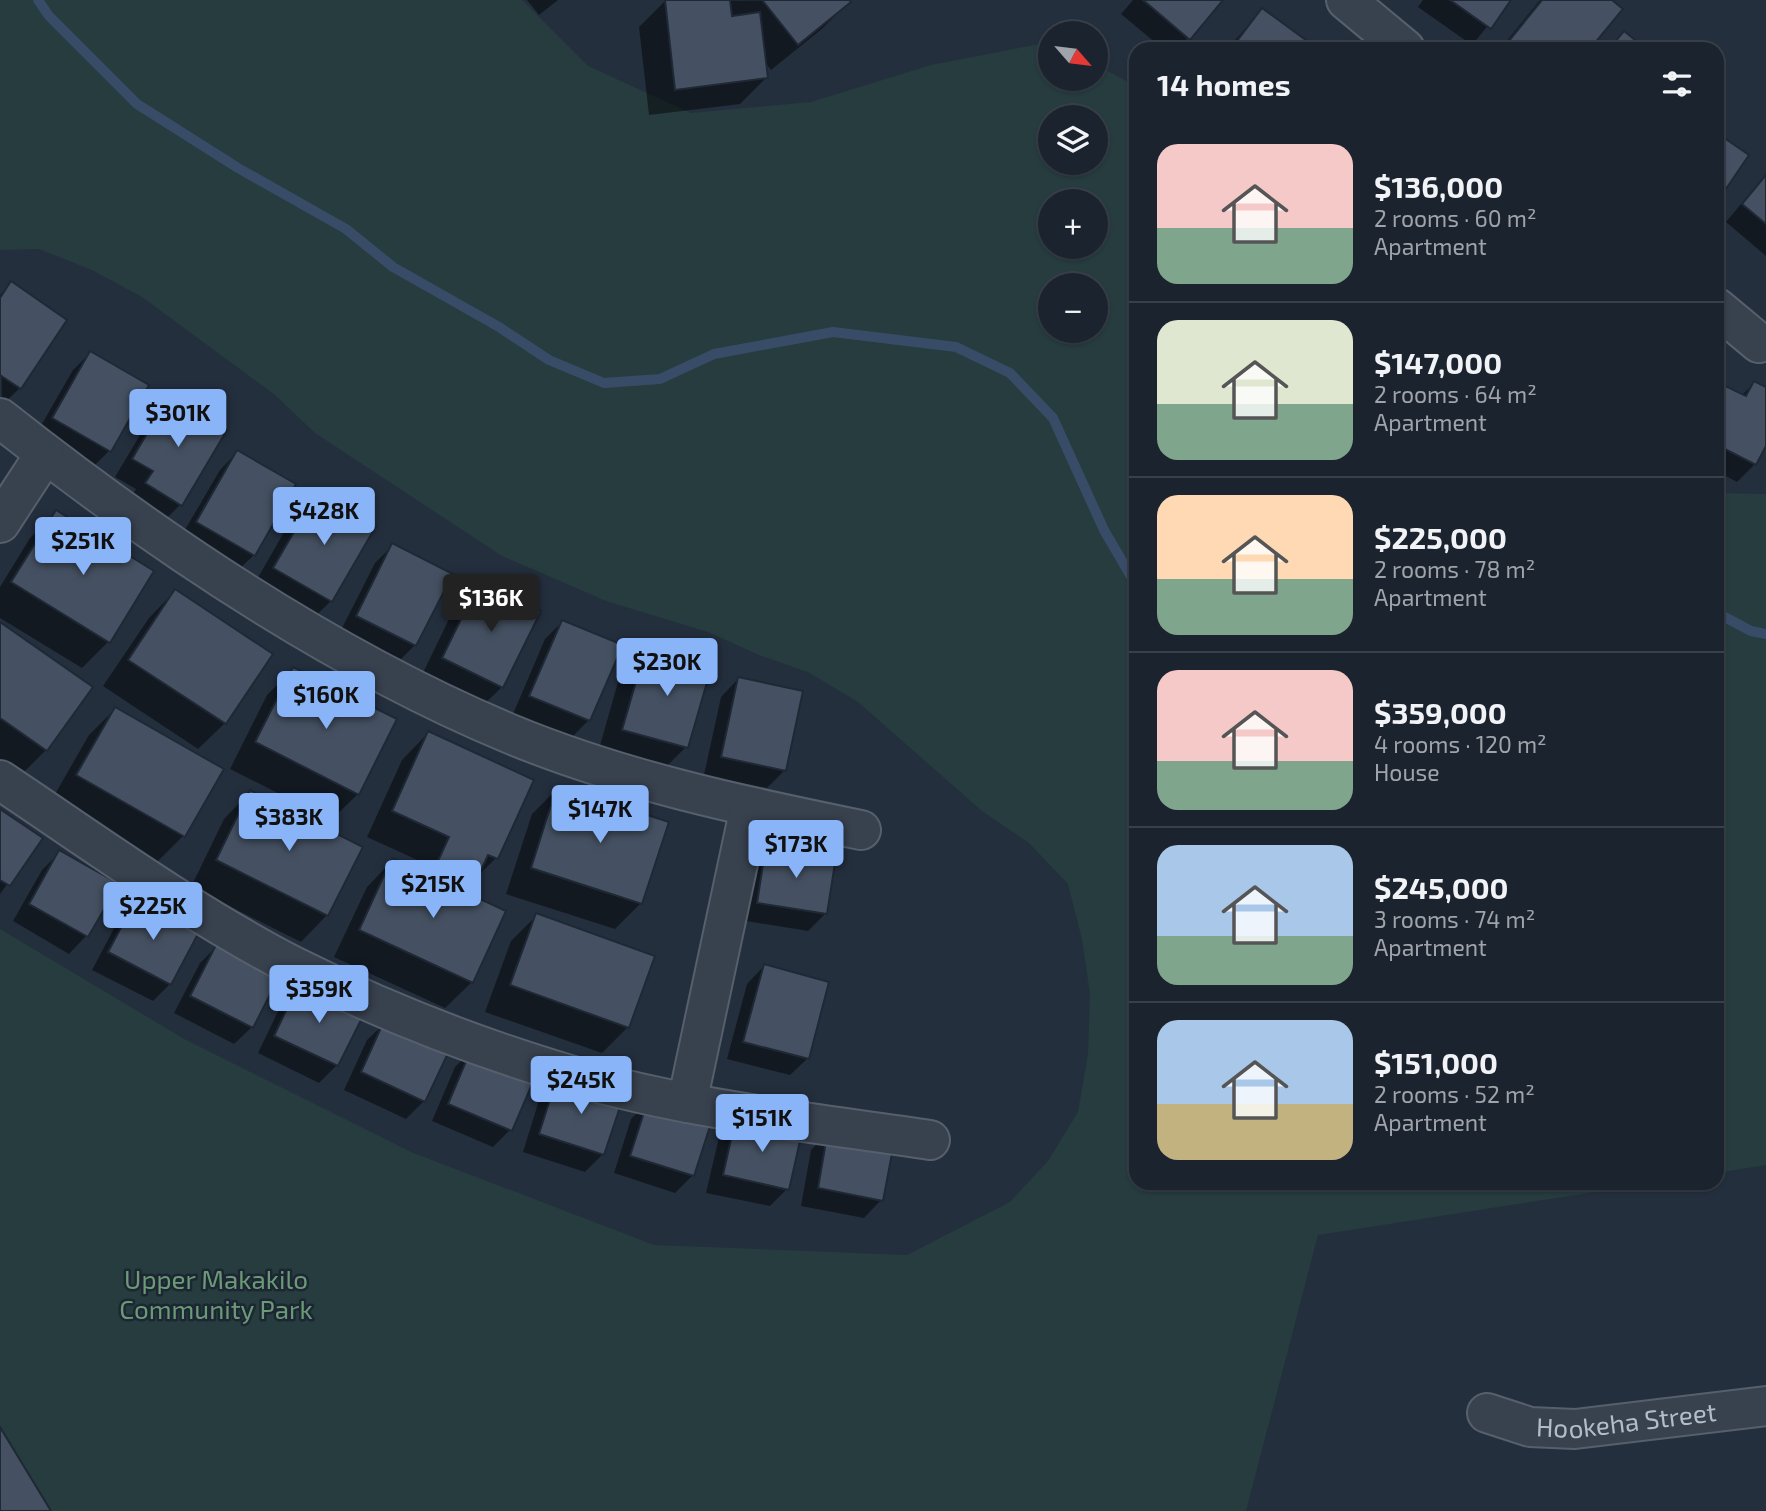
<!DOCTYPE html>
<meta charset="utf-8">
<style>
body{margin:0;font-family:"Exo 2",sans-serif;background:#242b36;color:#f1f3f6;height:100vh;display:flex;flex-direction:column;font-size:26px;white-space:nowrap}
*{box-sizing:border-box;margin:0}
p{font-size:23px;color:#a0a4aa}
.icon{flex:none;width:38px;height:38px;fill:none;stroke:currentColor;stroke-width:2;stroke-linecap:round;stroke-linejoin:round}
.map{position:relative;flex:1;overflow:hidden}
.panel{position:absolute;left:1129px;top:42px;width:595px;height:1148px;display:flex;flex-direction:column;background:#1b232e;border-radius:21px;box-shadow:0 2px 5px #0004,0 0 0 2px #39404a}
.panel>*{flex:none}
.needle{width:46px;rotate:118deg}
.tools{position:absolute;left:1038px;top:21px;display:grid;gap:14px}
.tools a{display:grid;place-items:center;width:70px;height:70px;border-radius:50%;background:#1b232e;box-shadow:0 2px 5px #0004,0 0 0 2px #39404a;font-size:35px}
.price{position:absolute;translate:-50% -60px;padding:0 16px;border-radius:7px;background:#8ab4f8;color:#111;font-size:23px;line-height:46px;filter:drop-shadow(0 2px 4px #0008)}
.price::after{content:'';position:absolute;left:50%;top:42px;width:21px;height:16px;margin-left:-10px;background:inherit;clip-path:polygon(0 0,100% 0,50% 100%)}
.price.selected{background:#222;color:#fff}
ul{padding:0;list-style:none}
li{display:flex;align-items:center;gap:21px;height:175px;padding:0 28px}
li+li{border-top:2px solid #39404a}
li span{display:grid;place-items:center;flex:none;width:196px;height:140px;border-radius:21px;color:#555}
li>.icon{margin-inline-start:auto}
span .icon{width:84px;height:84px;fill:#fffc;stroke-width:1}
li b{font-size:30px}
h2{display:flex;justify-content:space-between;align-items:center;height:84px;padding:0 28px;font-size:30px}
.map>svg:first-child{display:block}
</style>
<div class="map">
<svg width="1766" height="1511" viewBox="0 0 1766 1511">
<rect width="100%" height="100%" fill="#242f3e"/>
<g fill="#263c3f" fill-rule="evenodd">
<path d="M 0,0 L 522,0 L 588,66 L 691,113 L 811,102 L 931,65 L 1050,42 L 1050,79 L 1096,79 L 1096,65 L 1136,86 L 1136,1183 L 1653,1183 L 1318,1235 L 1246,1511 L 0,1511 L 0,929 L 186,1040 L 411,1152 L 654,1245 L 907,1255 L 1010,1202 L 1048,1161 L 1078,1112 L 1088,1054 L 1090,994 L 1082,939 L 1068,884 L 1029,843 L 982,811 L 858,702 L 810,673 L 759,655 L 708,632 L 606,601 L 502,556 L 315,433 L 275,395 L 142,297 L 92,270 L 39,249 L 0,250 ZM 1050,117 L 1096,117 L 1096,163 L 1050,163 ZM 1050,201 L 1096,201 L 1096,247 L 1050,247 ZM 1050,285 L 1096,285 L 1096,331 L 1050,331 Z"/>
<path d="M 1717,493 L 1766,494 L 1766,1165 L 1717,1173 Z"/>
</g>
<g fill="#0007">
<path d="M 527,0 L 558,0 L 539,15 Z"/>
<path d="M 847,0 L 849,2 L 823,28 L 771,70 L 764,61 L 766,78 L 740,104 L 649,115 L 639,27 L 665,1 Z"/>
<path d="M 1133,0 L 1220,0 L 1178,49 L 1163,49 L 1121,14 Z"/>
<path d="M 1423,0 L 1509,0 L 1472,45 L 1418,7 Z"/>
<path d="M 1540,0 L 1610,0 L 1588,49 L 1500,49 Z"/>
<path d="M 1262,10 L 1315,49 L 1227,49 Z"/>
<path d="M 1766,174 L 1766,256 L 1726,222 Z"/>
<path d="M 11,284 L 20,388 L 2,405 L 0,295 Z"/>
<path d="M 90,353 L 109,451 L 92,468 L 35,436 L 73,370 Z"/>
<path d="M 1717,383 L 1741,396 L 1754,383 L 1766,389 L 1766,442 L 1755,464 L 1737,482 L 1717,471 Z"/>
<path d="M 169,398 L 181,504 L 163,522 L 129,501 L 136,489 L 115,477 L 152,415 Z"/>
<path d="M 237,452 L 254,555 L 236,572 L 179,540 L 220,470 Z"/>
<path d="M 317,494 L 373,527 L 331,601 L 304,627 L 248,595 L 291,520 Z"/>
<path d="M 56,512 L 152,571 L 108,642 L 82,668 L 0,618 L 0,587 L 30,538 Z"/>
<path d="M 392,546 L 451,575 L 415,645 L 397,663 L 339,634 L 375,563 Z"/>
<path d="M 481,582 L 502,687 L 475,713 L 417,685 L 454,609 Z"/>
<path d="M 175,591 L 271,654 L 225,723 L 198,749 L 103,686 L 149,618 Z"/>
<path d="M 562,622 L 589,720 L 571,738 L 513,714 L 545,639 Z"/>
<path d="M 0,624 L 46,750 L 20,776 L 0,762 Z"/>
<path d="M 646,649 L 686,747 L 660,773 L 597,756 L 620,675 Z"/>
<path d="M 293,669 L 358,794 L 331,820 L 230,769 L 267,695 Z"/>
<path d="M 738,679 L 785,770 L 767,788 L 704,775 L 721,697 Z"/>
<path d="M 115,709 L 183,836 L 157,862 L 51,801 L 89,735 Z"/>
<path d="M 428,733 L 531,781 L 496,858 L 461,892 L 472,982 L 445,1008 L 334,957 L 367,887 L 393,860 L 420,873 L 424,863 L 367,837 L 402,760 Z"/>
<path d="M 558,788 L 641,903 L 615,929 L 506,894 L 532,814 Z"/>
<path d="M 250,792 L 327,915 L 301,942 L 191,887 L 224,819 Z"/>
<path d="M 0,811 L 40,839 L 0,894 Z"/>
<path d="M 766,847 L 826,913 L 808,931 L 740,920 L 749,865 Z"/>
<path d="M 60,852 L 116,885 L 86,936 L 69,954 L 13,921 L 42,870 Z"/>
<path d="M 136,901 L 170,984 L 153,1001 L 92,970 L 119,919 Z"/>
<path d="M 537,915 L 628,1027 L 602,1053 L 485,1012 L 511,941 Z"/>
<path d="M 218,945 L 252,1027 L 234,1044 L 174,1013 L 200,963 Z"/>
<path d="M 764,966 L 808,1058 L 790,1075 L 727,1059 L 747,984 Z"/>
<path d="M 300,985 L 337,1065 L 319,1083 L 258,1053 L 282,1003 Z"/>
<path d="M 385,1023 L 424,1101 L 406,1119 L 344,1090 L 367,1040 Z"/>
<path d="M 472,1050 L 510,1130 L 493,1147 L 432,1121 L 455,1067 Z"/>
<path d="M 557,1079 L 603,1154 L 585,1172 L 523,1152 L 540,1097 Z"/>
<path d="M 648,1102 L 693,1175 L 675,1193 L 614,1173 L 631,1119 Z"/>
<path d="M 737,1119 L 787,1189 L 770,1206 L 706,1193 L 719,1137 Z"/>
<path d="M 829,1132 L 881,1200 L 864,1218 L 801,1206 L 811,1150 Z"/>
</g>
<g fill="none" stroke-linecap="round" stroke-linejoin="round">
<g stroke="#394c67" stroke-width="10">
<path d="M 38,0 L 49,16 L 137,104 L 238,168 L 346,229 L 393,267 L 499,327 L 549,360 L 604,383 L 660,379 L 714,354 L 833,332 L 956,347 L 1010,373 L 1053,418 L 1104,530 L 1136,585"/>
<path d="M 1717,613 L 1751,631 L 1766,634"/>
</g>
</g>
<g fill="#455162" stroke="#1f2835" stroke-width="2">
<path d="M 665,0 L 730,0 L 732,16 L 760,12 L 768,78 L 675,90 Z"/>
<path d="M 762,0 L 849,0 L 851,2 L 798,45 Z"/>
<path d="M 1143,0 L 1223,0 L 1190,40 Z"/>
<path d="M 1450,0 L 1511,0 L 1491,29 Z"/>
<path d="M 1542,0 L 1612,0 L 1623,9 L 1590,49 L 1506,49 L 1504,47 Z"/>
<path d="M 1262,8 L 1318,49 L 1231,49 Z"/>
<path d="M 1624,31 L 1646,49 L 1609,49 Z"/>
<path d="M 1717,133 L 1749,155 L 1717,202 Z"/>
<path d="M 1766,175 L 1766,224 L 1742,204 Z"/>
<path d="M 11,281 L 67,320 L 21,389 L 0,375 L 0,298 Z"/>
<path d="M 90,351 L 149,385 L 111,452 L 52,418 Z"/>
<path d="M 1754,381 L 1766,387 L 1766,446 L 1756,465 L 1717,445 L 1717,382 L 1746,396 Z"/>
<path d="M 169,396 L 227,430 L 182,506 L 145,483 L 153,471 L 132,459 Z"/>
<path d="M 237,450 L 296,484 L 255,556 L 196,522 Z"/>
<path d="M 317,492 L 376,526 L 332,602 L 273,568 Z"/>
<path d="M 56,510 L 154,571 L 110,643 L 11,582 Z"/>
<path d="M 392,543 L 453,574 L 416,646 L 356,616 Z"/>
<path d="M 480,580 L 541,611 L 503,688 L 442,658 Z"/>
<path d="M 175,589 L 273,654 L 226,724 L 128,660 Z"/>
<path d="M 562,620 L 623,645 L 590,721 L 529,696 Z"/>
<path d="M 0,622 L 93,687 L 47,751 L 0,718 Z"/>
<path d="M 646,647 L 712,665 L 688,748 L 622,730 Z"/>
<path d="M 293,667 L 397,719 L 359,795 L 255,742 Z"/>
<path d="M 738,677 L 803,691 L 786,771 L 721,757 Z"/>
<path d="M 115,707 L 224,769 L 185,837 L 76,775 Z"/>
<path d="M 428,731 L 534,780 L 498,859 L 488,855 L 477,879 L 438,861 L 449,837 L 392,811 Z"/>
<path d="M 557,786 L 669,822 L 642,904 L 531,868 Z"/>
<path d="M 250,790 L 363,847 L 328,916 L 216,860 Z"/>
<path d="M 0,809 L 43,838 L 10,886 L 0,880 Z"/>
<path d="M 766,845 L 836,857 L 827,914 L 757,903 Z"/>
<path d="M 59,850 L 119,884 L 88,937 L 29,904 Z"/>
<path d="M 392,858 L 506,911 L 473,983 L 359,930 Z"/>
<path d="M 136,899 L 199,932 L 171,985 L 108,952 Z"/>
<path d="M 536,913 L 655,956 L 629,1028 L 510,985 Z"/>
<path d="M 217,943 L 280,975 L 253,1028 L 190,996 Z"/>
<path d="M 764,964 L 829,982 L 809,1059 L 743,1042 Z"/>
<path d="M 299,983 L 364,1014 L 338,1066 L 274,1036 Z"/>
<path d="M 384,1021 L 449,1051 L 425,1102 L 361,1072 Z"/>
<path d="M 472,1047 L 536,1075 L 512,1131 L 448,1104 Z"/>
<path d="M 557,1077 L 623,1098 L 604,1155 L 539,1134 Z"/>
<path d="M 648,1100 L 712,1120 L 694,1176 L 630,1156 Z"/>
<path d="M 736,1117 L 802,1132 L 789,1190 L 723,1175 Z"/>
<path d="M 828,1130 L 894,1143 L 883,1201 L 818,1188 Z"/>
<path d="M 0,1427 L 51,1511 L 0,1511 Z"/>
</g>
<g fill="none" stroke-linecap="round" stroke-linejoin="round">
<defs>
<g id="minor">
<path d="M 1346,0 L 1405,49"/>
<path d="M 1717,308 L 1759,343"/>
<path d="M 0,418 C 152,538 329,658 508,733 C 621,780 742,806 861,830"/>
<path d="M 0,523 L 45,454"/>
<path d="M 0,780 C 96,844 192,914 295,967 C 377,1008 463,1042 550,1069 C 673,1108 803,1121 930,1140"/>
<path d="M 687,1103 L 750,807"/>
<path id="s1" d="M 1487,1413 L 1530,1427 L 1575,1429 L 1766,1406"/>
</g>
</defs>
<use href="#minor" stroke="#565f6c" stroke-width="42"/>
<use href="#minor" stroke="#38414e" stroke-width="38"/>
</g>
<g text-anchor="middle" stroke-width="5" stroke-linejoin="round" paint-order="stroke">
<g font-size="26" fill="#6b9a76" stroke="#1d2633">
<text x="216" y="1289">Upper Makakilo<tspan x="216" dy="30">Community Park</tspan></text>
</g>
<g font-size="26" fill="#b4bcc9" stroke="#1d2633">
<text dy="9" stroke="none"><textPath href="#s1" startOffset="142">Hookeha Street</textPath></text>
</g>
</g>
</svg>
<div class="tools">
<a><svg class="needle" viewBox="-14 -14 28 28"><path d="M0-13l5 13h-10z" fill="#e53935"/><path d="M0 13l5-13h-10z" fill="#a0a4aa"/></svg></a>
<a><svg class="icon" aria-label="layers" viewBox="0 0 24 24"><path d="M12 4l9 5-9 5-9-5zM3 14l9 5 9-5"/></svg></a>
<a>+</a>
<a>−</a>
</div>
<b class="price" style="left:178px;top:449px">$301K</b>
<b class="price" style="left:324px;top:547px">$428K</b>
<b class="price" style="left:83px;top:577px">$251K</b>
<b class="price selected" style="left:491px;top:634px">$136K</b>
<b class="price" style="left:667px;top:698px">$230K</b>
<b class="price" style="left:326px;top:731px">$160K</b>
<b class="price" style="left:600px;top:845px">$147K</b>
<b class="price" style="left:289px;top:853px">$383K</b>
<b class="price" style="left:796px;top:880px">$173K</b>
<b class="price" style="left:433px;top:920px">$215K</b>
<b class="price" style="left:153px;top:942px">$225K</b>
<b class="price" style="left:319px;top:1025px">$359K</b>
<b class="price" style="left:581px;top:1116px">$245K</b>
<b class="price" style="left:762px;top:1154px">$151K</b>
<section class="panel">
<h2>14 homes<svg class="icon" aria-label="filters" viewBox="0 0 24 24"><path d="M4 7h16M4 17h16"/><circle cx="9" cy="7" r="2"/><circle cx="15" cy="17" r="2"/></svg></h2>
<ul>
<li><span style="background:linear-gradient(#f6c9c9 60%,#7fa58c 0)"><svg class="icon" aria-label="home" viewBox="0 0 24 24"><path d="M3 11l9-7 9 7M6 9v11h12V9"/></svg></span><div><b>$136,000</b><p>2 rooms · 60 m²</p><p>Apartment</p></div></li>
<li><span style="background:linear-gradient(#dfe7d0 60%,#7fa58c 0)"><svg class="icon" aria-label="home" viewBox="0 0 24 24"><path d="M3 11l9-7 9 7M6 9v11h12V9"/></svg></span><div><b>$147,000</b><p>2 rooms · 64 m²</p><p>Apartment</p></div></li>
<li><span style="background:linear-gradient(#ffd9b3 60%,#7fa58c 0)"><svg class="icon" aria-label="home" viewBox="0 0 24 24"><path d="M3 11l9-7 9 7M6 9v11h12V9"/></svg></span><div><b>$225,000</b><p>2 rooms · 78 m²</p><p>Apartment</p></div></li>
<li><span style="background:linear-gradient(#f6c9c9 65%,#7fa58c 0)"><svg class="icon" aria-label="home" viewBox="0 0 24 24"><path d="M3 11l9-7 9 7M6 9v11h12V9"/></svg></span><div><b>$359,000</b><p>4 rooms · 120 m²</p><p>House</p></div></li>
<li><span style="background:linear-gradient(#a9c7e8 65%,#7fa58c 0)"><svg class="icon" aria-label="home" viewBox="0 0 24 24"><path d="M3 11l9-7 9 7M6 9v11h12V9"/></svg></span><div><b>$245,000</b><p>3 rooms · 74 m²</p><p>Apartment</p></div></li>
<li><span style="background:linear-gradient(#a9c7e8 60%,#c2b280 0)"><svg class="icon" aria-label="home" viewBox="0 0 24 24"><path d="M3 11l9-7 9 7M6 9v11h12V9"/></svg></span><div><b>$151,000</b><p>2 rooms · 52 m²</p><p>Apartment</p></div></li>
</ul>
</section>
</div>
